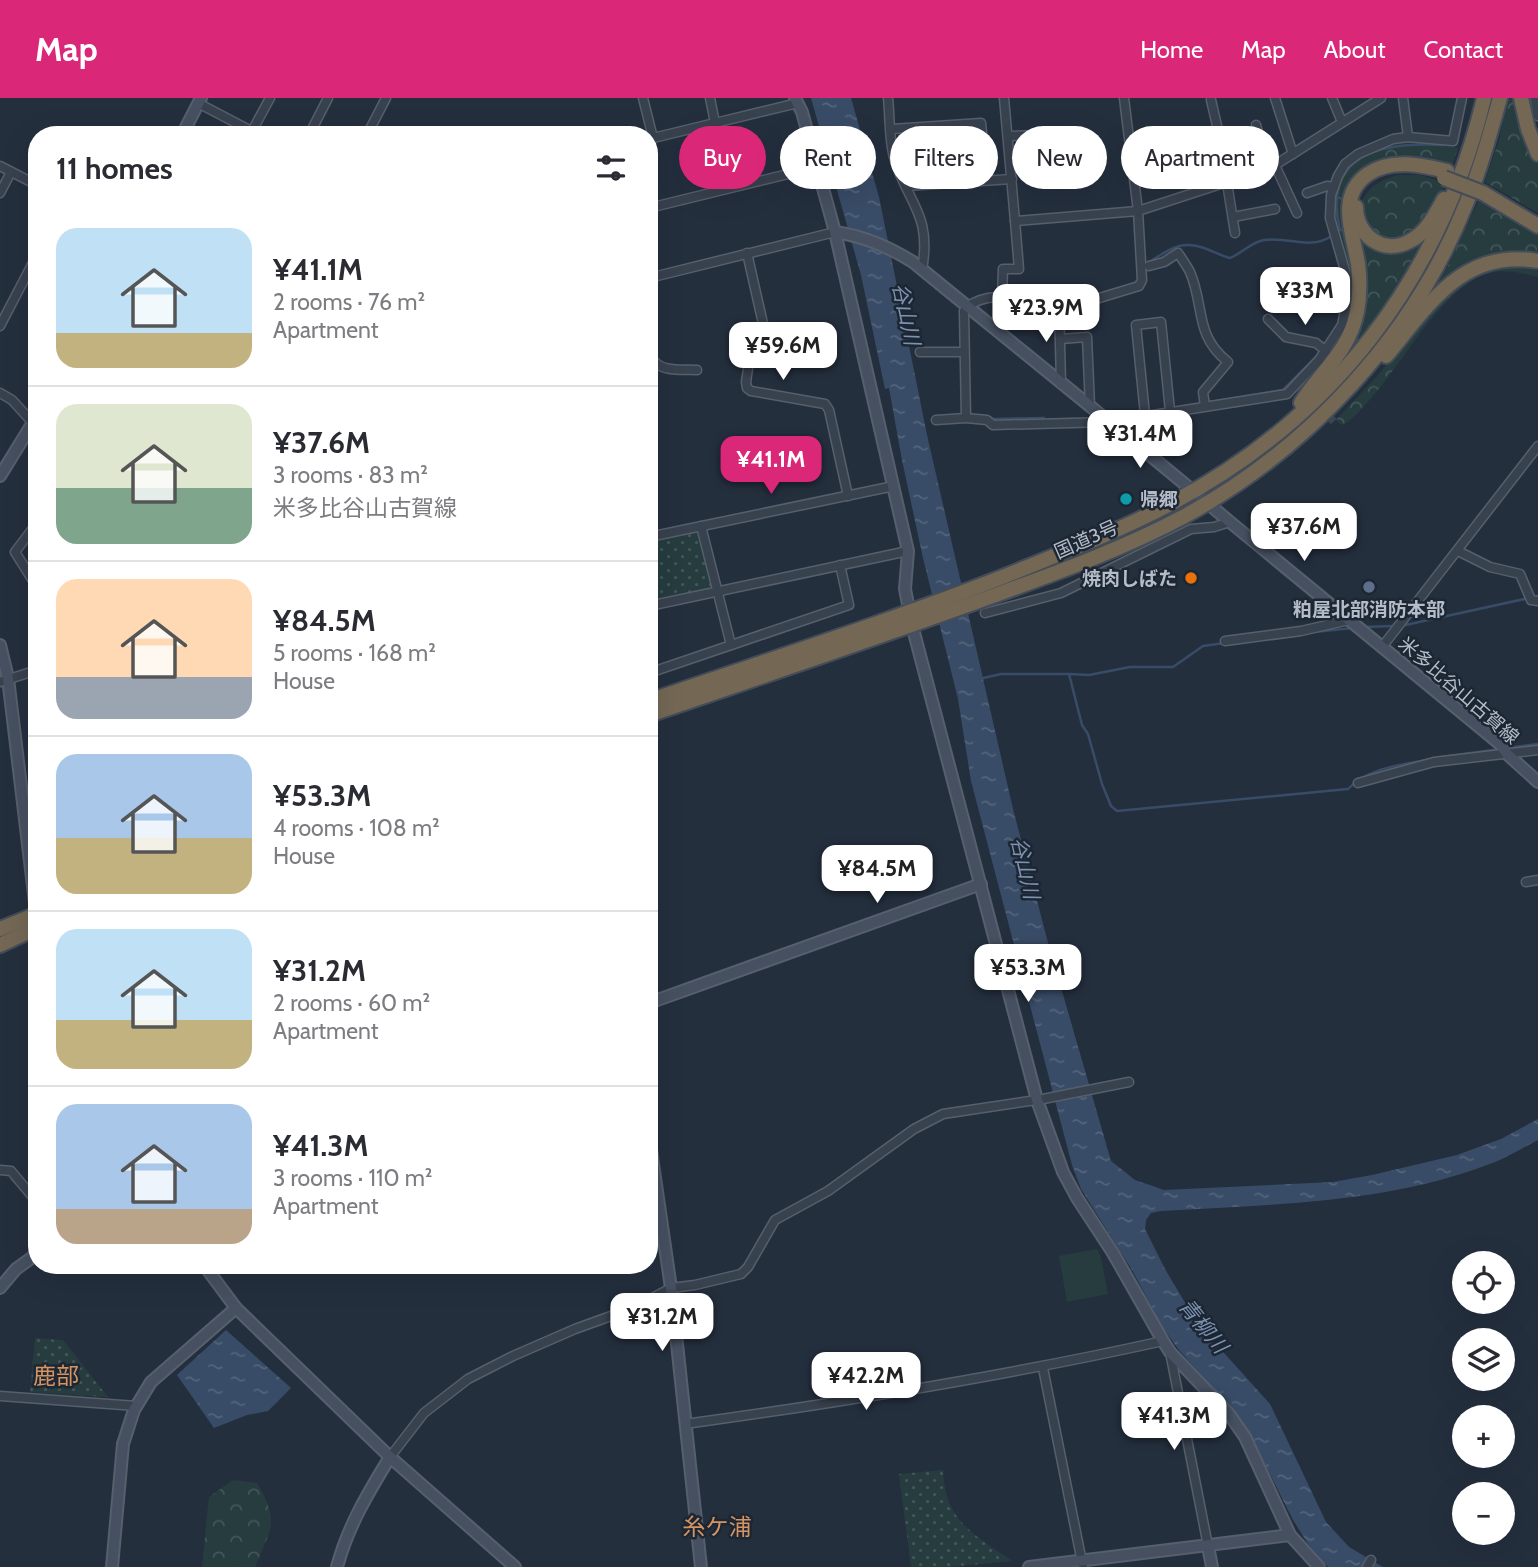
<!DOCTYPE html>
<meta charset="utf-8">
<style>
body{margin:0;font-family:Cabin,"Noto Sans JP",sans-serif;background:#f2f2f3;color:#2b2b33;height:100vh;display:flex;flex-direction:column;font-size:26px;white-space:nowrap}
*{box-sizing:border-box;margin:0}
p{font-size:23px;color:#7c7c81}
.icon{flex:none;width:38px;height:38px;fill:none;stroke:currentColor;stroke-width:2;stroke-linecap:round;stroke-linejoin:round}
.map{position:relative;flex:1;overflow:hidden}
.details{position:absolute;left:28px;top:28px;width:630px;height:1148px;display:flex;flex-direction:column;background:#fff;border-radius:28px;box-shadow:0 7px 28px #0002}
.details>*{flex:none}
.guide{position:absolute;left:679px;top:28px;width:665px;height:63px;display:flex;gap:14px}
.buttons{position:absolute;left:1452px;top:1153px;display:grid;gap:14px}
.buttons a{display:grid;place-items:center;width:63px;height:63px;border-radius:50%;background:#fff;box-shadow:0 7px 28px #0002;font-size:35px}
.price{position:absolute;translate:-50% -60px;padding:0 16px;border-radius:14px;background:#fff;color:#222;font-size:23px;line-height:46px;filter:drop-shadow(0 2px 4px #0008)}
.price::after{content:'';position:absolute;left:50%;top:42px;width:21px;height:16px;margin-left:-10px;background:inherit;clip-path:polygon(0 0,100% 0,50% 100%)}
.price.on{background:#db2777;color:#fff}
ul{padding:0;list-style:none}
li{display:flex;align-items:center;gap:21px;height:175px;padding:0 28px}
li+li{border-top:2px solid #e1e1e2}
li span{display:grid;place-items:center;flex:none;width:196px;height:140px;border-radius:21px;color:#555}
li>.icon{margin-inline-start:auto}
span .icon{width:84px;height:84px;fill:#fffc;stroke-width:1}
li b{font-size:30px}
h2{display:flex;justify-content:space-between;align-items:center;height:84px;padding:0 28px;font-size:30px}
.tag{padding:0 24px;border-radius:32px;background:#fff;box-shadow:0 7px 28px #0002;font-size:24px;line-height:63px}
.tag.on{background:#db2777;color:#fff}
header{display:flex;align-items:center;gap:42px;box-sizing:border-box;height:98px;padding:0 35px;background:#db2777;color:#fff}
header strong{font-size:33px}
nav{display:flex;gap:38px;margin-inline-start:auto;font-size:24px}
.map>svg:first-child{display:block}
</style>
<header>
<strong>Map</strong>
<nav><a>Home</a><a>Map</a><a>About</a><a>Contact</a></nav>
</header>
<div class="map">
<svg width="1538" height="1469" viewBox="0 0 1538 1469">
<defs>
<pattern id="forest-crowns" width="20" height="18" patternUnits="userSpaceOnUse" patternTransform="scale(1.75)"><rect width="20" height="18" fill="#263c3f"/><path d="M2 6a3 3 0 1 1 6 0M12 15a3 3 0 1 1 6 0" fill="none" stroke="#435659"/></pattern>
<pattern id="park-dots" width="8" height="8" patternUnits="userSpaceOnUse" patternTransform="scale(1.75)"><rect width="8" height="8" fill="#263c3f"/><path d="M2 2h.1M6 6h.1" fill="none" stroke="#435659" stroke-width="1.8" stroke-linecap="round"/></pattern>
<pattern id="water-ripples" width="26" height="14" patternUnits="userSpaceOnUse" patternTransform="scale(1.75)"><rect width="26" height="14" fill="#394c67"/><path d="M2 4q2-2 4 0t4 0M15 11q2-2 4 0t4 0" fill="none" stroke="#53647b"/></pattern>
</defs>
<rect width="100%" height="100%" fill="#242f3e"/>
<g fill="url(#forest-crowns)">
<path d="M 1508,0 L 1518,0 L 1538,62 L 1538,115 L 1485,84 L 1499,42 Z"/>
<path d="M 1404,44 L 1444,46 L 1458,50 L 1451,71 L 1434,65 L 1358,81 L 1355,179 L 1351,178 C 1347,159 1338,139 1335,120 C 1329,73 1362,50 1404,44 Z"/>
<path d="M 1398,77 L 1420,77 L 1446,85 C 1437,105 1415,154 1385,142 C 1378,139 1371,133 1365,129 L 1361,106 C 1368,88 1381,82 1398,77 Z"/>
<path d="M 1481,98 L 1538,131 L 1538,160 L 1507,157 L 1427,203 L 1449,166 Z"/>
<path d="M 1353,132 L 1376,149 L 1426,134 C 1418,170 1370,238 1342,263 L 1353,239 Z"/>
<path d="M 1497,166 L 1538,166 L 1538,179 C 1524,175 1505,171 1490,175 C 1445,186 1404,263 1373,298 C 1364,308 1354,321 1342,327 L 1336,322 L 1379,276 L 1429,212 L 1452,188 Z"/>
<path d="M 233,1382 L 257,1385 C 280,1423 271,1431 255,1469 L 202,1469 L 209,1399 Z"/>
</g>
<g fill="url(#park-dots)">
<path d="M 694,433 L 699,435 L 712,488 L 710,491 L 649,504 L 649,443 Z"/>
<path d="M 35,1240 L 63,1242 L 108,1299 L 30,1294 Z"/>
<path d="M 943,1372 C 945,1424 974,1436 1012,1463 L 949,1469 L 911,1469 L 899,1376 Z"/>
</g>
<path fill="#263c3f" d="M 1097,1151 L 1101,1159 L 1108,1196 L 1067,1204 L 1059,1158 Z"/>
<g fill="url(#water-ripples)">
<path d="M 811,0 L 851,0 L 879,99 L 927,337 L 1013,711 L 1047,841 L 1111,1063 L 1135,1082 L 1164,1092 L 1333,1084 L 1372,1077 L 1457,1057 L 1501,1041 L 1538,1021 L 1538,1042 C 1524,1049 1510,1058 1495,1064 C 1389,1106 1273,1106 1161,1113 L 1151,1115 L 1146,1122 L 1145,1131 L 1165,1171 L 1197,1225 L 1270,1306 L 1326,1424 L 1349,1449 L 1383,1469 L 1328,1469 L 1308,1446 L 1293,1422 L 1249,1334 L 1241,1322 L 1179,1252 L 1163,1230 L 1132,1172 L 1081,1091 L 1072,1067 L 971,683 L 958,601 L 923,460 L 902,362 L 889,290 L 885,291 L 861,177 Z"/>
<path d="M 226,1232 L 291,1290 L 268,1313 L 247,1317 L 214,1330 L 177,1277 Z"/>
</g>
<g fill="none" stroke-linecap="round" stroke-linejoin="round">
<g stroke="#394c67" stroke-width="2.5">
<path d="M 1340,132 C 1321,55 1383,44 1443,47"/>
<path d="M 1147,165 C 1167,154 1179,141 1204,150 C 1213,153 1221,158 1230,160 C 1243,155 1249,145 1264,142 C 1287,138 1309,152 1330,139"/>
<path d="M 1211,304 L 1283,292 L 1319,256"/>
<path d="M 993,321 L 1044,320"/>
<path d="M 1401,528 L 1538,498"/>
<path d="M 1363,529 L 1394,528"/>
<path d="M 1314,534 L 1353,530"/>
<path d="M 1070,576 L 1089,577 L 1130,569 L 1173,569 L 1203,548 L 1224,545"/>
<path d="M 979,581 L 1001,576 L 1069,576 L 1082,627 L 1088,636 L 1102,686 L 1111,708 L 1117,713 L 1348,691 C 1368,670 1400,667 1427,662"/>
<path d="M 1507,650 L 1538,646"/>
<path d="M 1441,659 L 1500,651"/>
</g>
<path stroke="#3a4453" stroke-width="8" stroke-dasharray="8 4" stroke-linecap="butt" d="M 1312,300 L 1336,326"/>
<defs>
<g id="street">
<path d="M 643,0 L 653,40"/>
<path d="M 710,0 L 715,25"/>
<path d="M 888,0 C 890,18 889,43 894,59 C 908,107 932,115 922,172"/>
<path d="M 1004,0 L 1015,123"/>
<path d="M 1124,0 L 1138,113 L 1142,182 L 1139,188 L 1096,201 L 1012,206 C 1001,193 973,201 964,213 L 966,320 L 987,322 L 993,327 L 1108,324 L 1287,296 L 1319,262 L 1342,227 L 1346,208 L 1348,183 L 1330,120 L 1331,97 L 1338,78 L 1345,66 L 1358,56 L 1393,41 L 1408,39 L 1453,43 L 1462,0"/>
<path d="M 1275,0 L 1293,56"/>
<path d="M 1332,0 L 1342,24"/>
<path d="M 1403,0 L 1408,39"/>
<path d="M 1535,0 L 1538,18"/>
<path d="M 1211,2 L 1230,83 L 1228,91 L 1235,135"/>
<path d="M 198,5 L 259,37"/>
<path d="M 1256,27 L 1268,70"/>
<path d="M 892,31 L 981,25 L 984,55"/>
<path d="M 250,37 L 270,0"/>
<path d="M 309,37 L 328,0"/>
<path d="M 367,37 L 386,0"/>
<path d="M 1008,38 L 1042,37"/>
<path d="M 649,41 L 798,5"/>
<path d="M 1186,48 L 1188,54 L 1221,48"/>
<path d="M 1275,67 L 1297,115"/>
<path d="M 0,68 L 37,87"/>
<path d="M 906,88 L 1012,81"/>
<path d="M 0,95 L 11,74"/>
<path d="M 1307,95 L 1327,88 L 1334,89"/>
<path d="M 649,110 L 817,69"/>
<path d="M 1233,119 L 1275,111"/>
<path d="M 747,155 L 764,230 L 751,251 L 746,284 L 747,290 L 751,293 L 825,306 L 829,312 L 848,398"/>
<path d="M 1149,168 L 1164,164 L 1178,155 C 1182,161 1187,168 1190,174 C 1205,209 1194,237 1228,264 L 1203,294 L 1205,308"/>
<path d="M 649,180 L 835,134"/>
<path d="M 1002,199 L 1003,171 L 1019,171 L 1015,123 L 1138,113 L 1230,83 L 1275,67 L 1381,0"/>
<path d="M 1059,205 L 1061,286"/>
<path d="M 1268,221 L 1286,239 L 1316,245 L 1326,253"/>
<path d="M 0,228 L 37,157"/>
<path d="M 1060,241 L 1087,239 L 1090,309"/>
<path d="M 649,242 C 651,248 650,255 652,260 C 660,275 683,271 697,272"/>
<path d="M 920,254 L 964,254"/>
<path d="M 0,295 L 12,302 L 33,325 L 37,325"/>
<path d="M 1145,317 L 1136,227 L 1161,224 L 1170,313"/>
<path d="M 936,322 L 966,320"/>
<path d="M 37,425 L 15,454 L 37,489"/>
<path d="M 701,428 L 731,547"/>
<path d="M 649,439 L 894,388"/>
<path d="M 1458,453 L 1490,469 L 1520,476 L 1531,502 L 1538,503"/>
<path d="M 649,508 L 908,453"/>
<path d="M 985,515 L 1061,495 L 1191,431 L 1214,429 L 1230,424"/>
<path d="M 1225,543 L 1301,533 L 1349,522"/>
<path d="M 1382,549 L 1538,348"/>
<path d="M 649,575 L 849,507 L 840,467"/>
<path d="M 0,584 L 37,572"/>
<path d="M 1358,685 L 1434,664 L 1538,652"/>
<path d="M 1526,784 L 1538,782"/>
<path d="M 0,1072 L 11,1073 L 37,1104"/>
<path d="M 1170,1254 L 1208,1448"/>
<path d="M 1043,1270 L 1083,1469"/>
<path d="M 0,1298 L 136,1308"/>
<path d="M 685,1326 C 845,1304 1005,1278 1163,1243"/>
<path d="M 390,1359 L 424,1315 L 468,1281 L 513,1258 L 575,1231 L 633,1210 L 671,1190 L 695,1187 L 741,1176 L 748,1169 L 775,1122 L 828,1093 L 914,1031 L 943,1016 L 1043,1001 L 1129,984"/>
<path d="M 1367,1469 L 1371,1462"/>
</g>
<g id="secondary">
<path d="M 795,0 L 802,14 L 835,134 L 908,453 L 905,491 L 912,527 L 1037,1002 L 1063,1074 L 1077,1100 L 1113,1155 L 1163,1243 L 1170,1254 L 1229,1316 L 1245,1339 L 1290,1437 L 1319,1469"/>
<path d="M 182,37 L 201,0"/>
<path d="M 835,134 C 864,138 889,149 913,164 C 1019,251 1126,336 1230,424 L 1500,646 L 1507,656 L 1538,684"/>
<path d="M 0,378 L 37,318"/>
<path d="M 0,547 L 8,580 L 37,822"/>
<path d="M 649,905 L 981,786"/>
<path d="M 649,1038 L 671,1190 L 701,1469"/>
<path d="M 204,1167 L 236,1210 L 390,1359 L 515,1469"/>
<path d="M 0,1190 L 16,1171 L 37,1156"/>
<path d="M 1208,1448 L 1212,1469"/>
<path d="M 112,1469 L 123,1346 L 134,1312 L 151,1284 L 236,1210"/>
<path d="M 337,1469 C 348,1428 368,1395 390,1359"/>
<path d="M 1029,1469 L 1290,1437"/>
</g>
<g id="highway">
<path d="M 1521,0 L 1528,31 L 1538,56"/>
<path d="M 1483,95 L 1538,128"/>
<path d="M 1356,109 C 1356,137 1383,158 1410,143 C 1427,134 1435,117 1444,101"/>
<path d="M 1386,258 C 1429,207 1462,150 1538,163"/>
<path d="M 1301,305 C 1321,273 1349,254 1357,214 C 1360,198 1360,182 1358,166 C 1353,135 1336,98 1368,76 C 1391,60 1422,67 1447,73"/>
<path d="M 649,603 C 768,562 888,524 1005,478 C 1061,455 1117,434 1170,406 C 1334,320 1441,179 1484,0"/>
<path d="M 649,617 C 760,579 871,542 982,502 C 1050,477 1119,453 1183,419 C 1307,352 1414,238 1466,106 C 1480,72 1490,36 1500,0"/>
<path d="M 0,831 L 37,816"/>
<path d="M 0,847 L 37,830"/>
</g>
</defs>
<use href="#street" stroke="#565f6c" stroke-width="11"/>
<use href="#secondary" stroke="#565f6c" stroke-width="14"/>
<use href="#highway" stroke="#434c59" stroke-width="18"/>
<use href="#street" stroke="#38414e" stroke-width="8"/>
<use href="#secondary" stroke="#465061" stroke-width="10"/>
<use href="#highway" stroke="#746855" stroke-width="14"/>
<defs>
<path id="highway-bridge" d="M 1444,80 L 1483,95"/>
</defs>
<use href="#highway-bridge" stroke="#434c59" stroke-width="18" stroke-linecap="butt"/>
<use href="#highway-bridge" stroke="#746855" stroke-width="14"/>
</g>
<circle fill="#0f9aa8" stroke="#1d2633" stroke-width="2.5" cx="1126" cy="401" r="7"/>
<circle fill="#e8710a" stroke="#1d2633" stroke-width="2.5" cx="1191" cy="480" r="7"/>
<circle fill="#5c6f8a" stroke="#1d2633" stroke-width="2.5" cx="1369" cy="489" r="7"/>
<g text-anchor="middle" stroke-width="5" stroke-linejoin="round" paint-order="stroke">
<g font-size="19" font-weight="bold" fill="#b4bcc9" stroke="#1d2633" text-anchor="start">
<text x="1140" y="408">帰郷</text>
<text x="1177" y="487" text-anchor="end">焼肉しばた</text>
<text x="1369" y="518" text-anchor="middle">粕屋北部消防本部</text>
</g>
<g font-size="19" fill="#b4bcc9" stroke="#1d2633">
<text transform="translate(1086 441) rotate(-24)" y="7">国道3号</text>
<text transform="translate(1459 592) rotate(41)" y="7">米多比谷山古賀線</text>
</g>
<g font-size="21" font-style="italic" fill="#7c92b1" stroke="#1d2633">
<text transform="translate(906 216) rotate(78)" y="7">谷山川</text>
<text transform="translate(1025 770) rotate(77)" y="7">谷山川</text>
<text transform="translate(1203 1228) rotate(51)" y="7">青柳川</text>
</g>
<g font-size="23" fill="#d59563" stroke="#1d2633">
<text x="56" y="1286">鹿部</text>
<text x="717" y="1437">糸ケ浦</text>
</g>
</g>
</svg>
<div class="buttons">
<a><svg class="icon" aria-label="locate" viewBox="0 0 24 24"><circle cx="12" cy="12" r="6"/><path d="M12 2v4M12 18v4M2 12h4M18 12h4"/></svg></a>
<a><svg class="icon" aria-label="layers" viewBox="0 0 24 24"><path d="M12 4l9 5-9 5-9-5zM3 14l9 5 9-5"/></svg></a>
<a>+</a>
<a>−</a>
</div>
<b class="price" style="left:1305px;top:229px">¥33M</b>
<b class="price" style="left:1046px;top:246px">¥23.9M</b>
<b class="price" style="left:783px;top:284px">¥59.6M</b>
<b class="price" style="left:1140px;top:372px">¥31.4M</b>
<b class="price on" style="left:771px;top:398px">¥41.1M</b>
<b class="price" style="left:1304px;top:465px">¥37.6M</b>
<b class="price" style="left:877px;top:807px">¥84.5M</b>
<b class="price" style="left:1028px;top:906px">¥53.3M</b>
<b class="price" style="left:662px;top:1255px">¥31.2M</b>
<b class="price" style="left:866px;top:1314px">¥42.2M</b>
<b class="price" style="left:1174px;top:1354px">¥41.3M</b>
<div class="guide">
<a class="tag on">Buy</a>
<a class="tag">Rent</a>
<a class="tag">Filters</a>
<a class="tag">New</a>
<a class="tag">Apartment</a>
</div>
<section class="details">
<h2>11 homes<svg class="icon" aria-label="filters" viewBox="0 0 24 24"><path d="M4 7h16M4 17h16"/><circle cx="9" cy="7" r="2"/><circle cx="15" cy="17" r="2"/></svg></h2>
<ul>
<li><span style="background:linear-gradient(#bfe0f5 75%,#c2b280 0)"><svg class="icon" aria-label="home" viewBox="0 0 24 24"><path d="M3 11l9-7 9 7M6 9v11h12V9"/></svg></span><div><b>¥41.1M</b><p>2 rooms · 76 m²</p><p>Apartment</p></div></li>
<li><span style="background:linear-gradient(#dfe7d0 60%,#7fa58c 0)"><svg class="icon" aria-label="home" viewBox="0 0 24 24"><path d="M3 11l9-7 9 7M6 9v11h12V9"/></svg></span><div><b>¥37.6M</b><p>3 rooms · 83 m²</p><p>米多比谷山古賀線</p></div></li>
<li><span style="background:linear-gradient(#ffd9b3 70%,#9aa5b1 0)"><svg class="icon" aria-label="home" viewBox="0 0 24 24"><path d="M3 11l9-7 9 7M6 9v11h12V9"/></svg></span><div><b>¥84.5M</b><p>5 rooms · 168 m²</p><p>House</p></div></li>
<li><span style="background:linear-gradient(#a9c7e8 60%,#c2b280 0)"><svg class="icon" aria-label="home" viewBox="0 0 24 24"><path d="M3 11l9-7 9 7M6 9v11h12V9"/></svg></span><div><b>¥53.3M</b><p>4 rooms · 108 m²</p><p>House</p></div></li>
<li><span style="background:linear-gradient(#bfe0f5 65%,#c2b280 0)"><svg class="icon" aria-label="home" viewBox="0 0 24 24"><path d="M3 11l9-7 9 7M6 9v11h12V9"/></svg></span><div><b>¥31.2M</b><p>2 rooms · 60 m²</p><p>Apartment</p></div></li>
<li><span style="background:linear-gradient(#a9c7e8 75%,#b9a48a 0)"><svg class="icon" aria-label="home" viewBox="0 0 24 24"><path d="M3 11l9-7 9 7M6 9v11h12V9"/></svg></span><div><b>¥41.3M</b><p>3 rooms · 110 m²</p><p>Apartment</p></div></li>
</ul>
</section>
</div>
